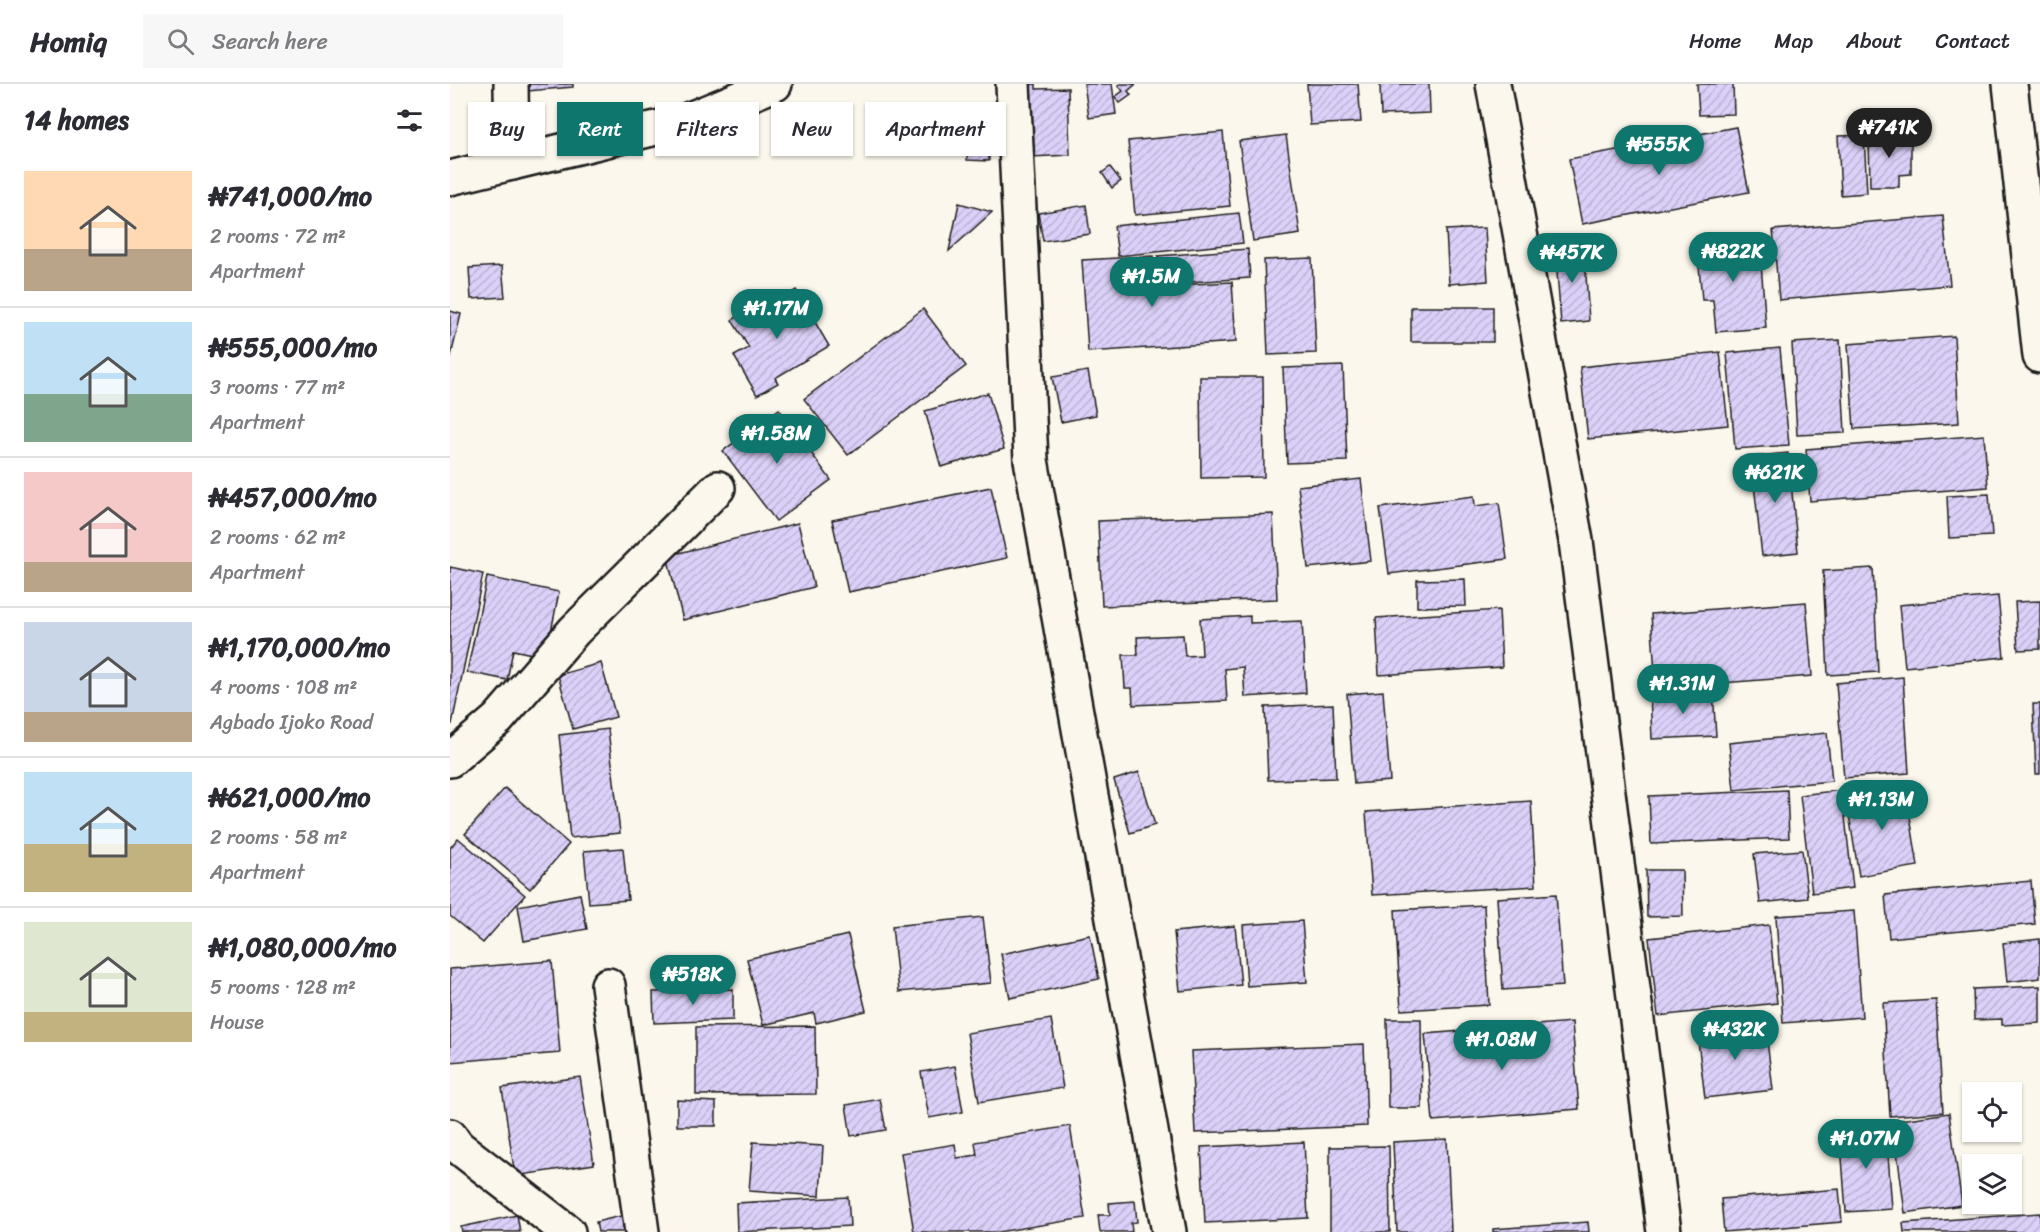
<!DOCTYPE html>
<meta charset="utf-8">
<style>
body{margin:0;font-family:Sriracha,sans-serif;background:#f7f7f7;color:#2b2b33;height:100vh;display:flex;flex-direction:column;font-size:22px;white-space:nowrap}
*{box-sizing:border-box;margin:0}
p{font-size:20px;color:#7c7c81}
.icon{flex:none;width:33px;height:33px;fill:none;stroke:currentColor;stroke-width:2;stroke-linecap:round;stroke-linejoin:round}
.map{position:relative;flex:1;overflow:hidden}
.side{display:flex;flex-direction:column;background:#fff;width:450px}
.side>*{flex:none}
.banner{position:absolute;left:18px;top:18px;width:570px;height:54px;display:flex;gap:12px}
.buttons{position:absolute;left:1512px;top:998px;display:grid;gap:12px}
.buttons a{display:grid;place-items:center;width:60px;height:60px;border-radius:0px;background:#fff;box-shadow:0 2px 4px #0004;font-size:30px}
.price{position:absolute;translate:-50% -51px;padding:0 14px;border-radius:21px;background:#0f766e;color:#fff;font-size:20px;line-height:39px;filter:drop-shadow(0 2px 3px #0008)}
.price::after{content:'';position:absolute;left:50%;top:36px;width:18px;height:14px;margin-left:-9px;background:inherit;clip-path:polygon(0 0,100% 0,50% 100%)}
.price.active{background:#222;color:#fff}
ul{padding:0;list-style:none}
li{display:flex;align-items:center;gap:18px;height:150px;padding:0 24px}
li+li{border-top:2px solid #e1e1e2}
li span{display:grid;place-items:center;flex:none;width:168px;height:120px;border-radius:0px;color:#555}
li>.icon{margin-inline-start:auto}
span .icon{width:72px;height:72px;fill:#fffc;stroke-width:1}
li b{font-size:26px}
h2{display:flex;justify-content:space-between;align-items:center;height:72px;padding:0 24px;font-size:26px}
.chip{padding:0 21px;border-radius:0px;background:#fff;box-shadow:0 2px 4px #0004;font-size:21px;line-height:54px}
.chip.active{background:#0f766e;color:#fff}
header{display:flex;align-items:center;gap:36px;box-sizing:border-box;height:84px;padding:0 30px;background:#fff;border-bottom:2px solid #e1e1e2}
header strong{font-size:28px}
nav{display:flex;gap:33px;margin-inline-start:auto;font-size:21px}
.search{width:420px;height:54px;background:#f7f7f7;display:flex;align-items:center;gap:15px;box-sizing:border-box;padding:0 21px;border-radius:0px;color:#7c7c81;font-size:22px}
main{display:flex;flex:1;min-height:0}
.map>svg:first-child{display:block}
</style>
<header>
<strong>Homiq</strong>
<div class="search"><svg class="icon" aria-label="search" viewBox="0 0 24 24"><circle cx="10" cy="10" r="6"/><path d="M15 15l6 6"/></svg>Search here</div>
<nav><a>Home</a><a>Map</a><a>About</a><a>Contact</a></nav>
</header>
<main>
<section class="side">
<h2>14 homes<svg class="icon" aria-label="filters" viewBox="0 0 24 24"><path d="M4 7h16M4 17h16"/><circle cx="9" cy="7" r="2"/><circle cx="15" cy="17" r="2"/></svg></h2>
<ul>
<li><span style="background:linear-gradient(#ffd9b3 65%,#b9a48a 0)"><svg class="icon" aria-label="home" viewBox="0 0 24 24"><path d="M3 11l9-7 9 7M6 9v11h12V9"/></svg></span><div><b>₦741,000/mo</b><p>2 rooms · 72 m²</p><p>Apartment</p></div></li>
<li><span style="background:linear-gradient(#bfe0f5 60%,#7fa58c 0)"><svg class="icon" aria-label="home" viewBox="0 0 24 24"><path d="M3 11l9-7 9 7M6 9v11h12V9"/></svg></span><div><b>₦555,000/mo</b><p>3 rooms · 77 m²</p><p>Apartment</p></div></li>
<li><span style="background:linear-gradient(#f6c9c9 75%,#b9a48a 0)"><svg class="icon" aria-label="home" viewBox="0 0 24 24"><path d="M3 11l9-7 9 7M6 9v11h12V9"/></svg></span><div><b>₦457,000/mo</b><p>2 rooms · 62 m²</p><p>Apartment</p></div></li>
<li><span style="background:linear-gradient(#c9d6e8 75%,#b9a48a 0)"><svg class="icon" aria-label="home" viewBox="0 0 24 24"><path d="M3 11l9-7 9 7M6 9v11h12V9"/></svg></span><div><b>₦1,170,000/mo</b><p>4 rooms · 108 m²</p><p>Agbado Ijoko Road</p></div></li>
<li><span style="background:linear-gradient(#bfe0f5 60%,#c2b280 0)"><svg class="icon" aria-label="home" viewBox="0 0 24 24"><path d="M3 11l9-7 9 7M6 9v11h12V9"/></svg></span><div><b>₦621,000/mo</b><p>2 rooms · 58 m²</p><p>Apartment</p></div></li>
<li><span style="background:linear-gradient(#dfe7d0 75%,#c2b280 0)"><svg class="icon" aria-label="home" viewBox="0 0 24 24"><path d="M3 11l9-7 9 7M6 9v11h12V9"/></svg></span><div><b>₦1,080,000/mo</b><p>5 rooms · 128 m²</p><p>House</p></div></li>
</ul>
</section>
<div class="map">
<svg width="1590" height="1148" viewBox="0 0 1590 1148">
<defs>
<pattern id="building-hatch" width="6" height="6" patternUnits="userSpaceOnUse" patternTransform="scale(1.5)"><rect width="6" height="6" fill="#dbd0f8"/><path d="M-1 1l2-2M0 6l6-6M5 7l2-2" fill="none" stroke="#bbb2d4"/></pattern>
</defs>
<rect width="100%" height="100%" fill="#fbf7ec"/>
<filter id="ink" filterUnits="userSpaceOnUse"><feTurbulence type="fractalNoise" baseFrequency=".0167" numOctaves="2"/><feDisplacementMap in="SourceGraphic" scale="12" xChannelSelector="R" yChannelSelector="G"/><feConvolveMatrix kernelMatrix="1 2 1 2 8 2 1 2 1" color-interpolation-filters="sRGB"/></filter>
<g filter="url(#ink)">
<g fill="url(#building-hatch)" stroke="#1c1c1c" stroke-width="1.5">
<path d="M 65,0 L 123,0 L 123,3 L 66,8 Z"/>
<path d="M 577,0 L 586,0 L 586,5 L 618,4 L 620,71 L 581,73 Z"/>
<path d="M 634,0 L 662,0 L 666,30 L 639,34 Z"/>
<path d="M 670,0 L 686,0 L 678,7 L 681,11 L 670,19 L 665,13 L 673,7 L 668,1 Z"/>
<path d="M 857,0 L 908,0 L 911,38 L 860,41 Z"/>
<path d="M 930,0 L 979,0 L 980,29 L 931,31 Z"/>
<path d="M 1247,0 L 1283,0 L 1284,30 L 1249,31 Z"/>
<path d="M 1286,43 L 1299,108 L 1132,140 L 1119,75 Z"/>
<path d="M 773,48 L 780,122 L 685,131 L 678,57 Z"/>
<path d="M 518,51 L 539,52 L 539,77 L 517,76 Z"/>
<path d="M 836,51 L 850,150 L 803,157 L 789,57 Z"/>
<path d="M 1414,51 L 1417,109 L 1391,111 L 1388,52 Z"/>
<path d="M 1419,51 L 1461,51 L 1461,90 L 1449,91 L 1449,103 L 1420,103 Z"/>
<path d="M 660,83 L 671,97 L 662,104 L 652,89 Z"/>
<path d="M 509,119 L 542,128 L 499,167 Z"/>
<path d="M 636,121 L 640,150 L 593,157 L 588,129 Z"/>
<path d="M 789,129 L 793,159 L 668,172 L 664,142 Z"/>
<path d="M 1493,132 L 1500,201 L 1329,216 L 1323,146 Z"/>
<path d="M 1035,144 L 1038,197 L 999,200 L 996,146 Z"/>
<path d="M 1309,154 L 1316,244 L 1266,248 L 1263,216 L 1252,216 L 1247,158 Z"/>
<path d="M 1134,160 L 1139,237 L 1111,240 L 1105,162 Z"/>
<path d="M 798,165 L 800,194 L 710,200 L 708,172 Z"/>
<path d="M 703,172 L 705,202 L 782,198 L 786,258 L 638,268 L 632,176 Z"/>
<path d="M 862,174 L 866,269 L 818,271 L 814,176 Z"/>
<path d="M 52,182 L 55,213 L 21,215 L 19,184 Z"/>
<path d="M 346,206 L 379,262 L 325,294 L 328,299 L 307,311 L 284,272 L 299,264 L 282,236 L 323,212 L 327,218 Z"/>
<rect x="961" y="223" width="82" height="35"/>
<path d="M 473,225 L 516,282 L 398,371 L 354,315 Z"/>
<path d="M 0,227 L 11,230 L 0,276 Z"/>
<path d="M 1504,252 L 1509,339 L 1404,345 L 1398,260 Z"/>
<path d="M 1390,256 L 1395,349 L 1347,351 L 1342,259 Z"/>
<path d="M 1330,264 L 1339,361 L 1285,365 L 1277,269 Z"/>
<path d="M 1270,268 L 1278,341 L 1138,355 L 1130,283 Z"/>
<path d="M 893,282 L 897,377 L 837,379 L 833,284 Z"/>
<path d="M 638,287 L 646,331 L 611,338 L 602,293 Z"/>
<path d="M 750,293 L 813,293 L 814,393 L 751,394 Z"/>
<path d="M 538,309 L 554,365 L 491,383 L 475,327 Z"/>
<path d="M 329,325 L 381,396 L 326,437 L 273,367 Z"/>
<path d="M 1534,351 L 1538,403 L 1360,417 L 1356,365 Z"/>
<path d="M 1338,369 L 1348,468 L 1312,472 L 1301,373 Z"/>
<path d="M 911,395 L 921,477 L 858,484 L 848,402 Z"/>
<path d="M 541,403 L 557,474 L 398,508 L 382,436 Z"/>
<path d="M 1539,410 L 1542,452 L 1499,454 L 1497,412 Z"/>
<path d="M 1024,412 L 1025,422 L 1049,419 L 1057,475 L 939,490 L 930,424 Z"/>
<path d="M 823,430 L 827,515 L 652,522 L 648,437 Z"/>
<path d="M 348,439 L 364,503 L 233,536 L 217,472 Z"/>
<path d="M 0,483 L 33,490 L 2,640 L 0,640 Z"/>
<path d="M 1423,484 L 1428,588 L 1378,591 L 1373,487 Z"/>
<path d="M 37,493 L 109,508 L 96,573 L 63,566 L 57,596 L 17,588 Z"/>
<path d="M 1015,495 L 1016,522 L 967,523 L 967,496 Z"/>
<path d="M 1548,512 L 1554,573 L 1455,583 L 1449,521 Z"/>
<path d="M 1590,517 L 1590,565 L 1568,566 L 1565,518 Z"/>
<path d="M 1356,518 L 1362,592 L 1206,604 L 1201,530 Z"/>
<path d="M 1049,526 L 1052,583 L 929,591 L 926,534 Z"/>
<path d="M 800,532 L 800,539 L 852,537 L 856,609 L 795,613 L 793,583 L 775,585 L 777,617 L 683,621 L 682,604 L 675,604 L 673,571 L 688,571 L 687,553 L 733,551 L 735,572 L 752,571 L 750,535 Z"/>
<path d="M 151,579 L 166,633 L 123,645 L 108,591 Z"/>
<path d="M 1453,593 L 1459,689 L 1394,694 L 1386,599 Z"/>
<path d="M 933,607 L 940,697 L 904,700 L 897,610 Z"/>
<path d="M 1263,607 L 1266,652 L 1202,655 L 1200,610 Z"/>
<path d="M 883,620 L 886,694 L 818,696 L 815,623 Z"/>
<path d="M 1583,620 L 1590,620 L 1590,690 L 1586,690 Z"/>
<path d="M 158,645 L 170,749 L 120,754 L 109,651 Z"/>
<path d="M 1377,649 L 1382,697 L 1284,706 L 1279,659 Z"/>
<path d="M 689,688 L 705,741 L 680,749 L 664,696 Z"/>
<path d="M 1455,702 L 1468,782 L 1409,792 L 1396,712 Z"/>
<path d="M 55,704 L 119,760 L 80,805 L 15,750 Z"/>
<path d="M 1337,706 L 1339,754 L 1201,760 L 1199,712 Z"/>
<path d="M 1392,706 L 1403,804 L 1362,809 L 1350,711 Z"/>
<path d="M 1081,717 L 1086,802 L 922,811 L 916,728 Z"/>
<path d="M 8,754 L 75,811 L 33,859 L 0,832 L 0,764 Z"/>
<path d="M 173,764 L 178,816 L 139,819 L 134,767 Z"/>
<path d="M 1352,766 L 1358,814 L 1310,819 L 1304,770 Z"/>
<path d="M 1196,786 L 1232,786 L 1233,832 L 1197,833 Z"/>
<path d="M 1581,797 L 1585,840 L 1439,854 L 1435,811 Z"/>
<path d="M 130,810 L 137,845 L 74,857 L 68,822 Z"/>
<path d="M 1106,810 L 1113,902 L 1053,906 L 1047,814 Z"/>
<path d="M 1034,821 L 1039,921 L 951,926 L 945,826 Z"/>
<path d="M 1404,827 L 1412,933 L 1333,939 L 1326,832 Z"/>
<path d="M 533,833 L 541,899 L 449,908 L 442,842 Z"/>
<path d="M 852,837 L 857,898 L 797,902 L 793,841 Z"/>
<path d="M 1319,841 L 1327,919 L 1208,932 L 1199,854 Z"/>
<path d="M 785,842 L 791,901 L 730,907 L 724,848 Z"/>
<path d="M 398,851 L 416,927 L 366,939 L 364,929 L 313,941 L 297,875 Z"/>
<path d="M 640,851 L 649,895 L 560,914 L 551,870 Z"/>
<path d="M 1590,855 L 1590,894 L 1557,898 L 1553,859 Z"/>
<path d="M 102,877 L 110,969 L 0,978 L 0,885 Z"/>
<path d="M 1590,902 L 1590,939 L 1552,941 L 1552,935 L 1524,936 L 1523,905 Z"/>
<path d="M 283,905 L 283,936 L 204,939 L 203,908 Z"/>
<path d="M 1486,916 L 1493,1028 L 1440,1032 L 1433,919 Z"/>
<path d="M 601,935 L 613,1004 L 529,1018 L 517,949 Z"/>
<path d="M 937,935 L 971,935 L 972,1024 L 938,1024 Z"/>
<path d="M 1122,938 L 1129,1025 L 983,1037 L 975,950 Z"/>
<path d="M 1315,940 L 1323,1006 L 1255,1014 L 1247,949 Z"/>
<path d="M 365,942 L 366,1010 L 246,1011 L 246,943 Z"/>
<path d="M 914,960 L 917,1042 L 745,1049 L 741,967 Z"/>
<path d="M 505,982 L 513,1028 L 479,1034 L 471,988 Z"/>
<path d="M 130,993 L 144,1080 L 65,1092 L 52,1004 Z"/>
<path d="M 430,1015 L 436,1046 L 401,1052 L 396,1021 Z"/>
<path d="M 227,1016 L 266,1018 L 266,1042 L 227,1042 Z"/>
<path d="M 1499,1029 L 1512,1121 L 1455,1129 L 1443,1037 Z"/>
<path d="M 620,1042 L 635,1134 L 548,1148 L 464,1148 L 451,1069 L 505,1060 L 507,1074 L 527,1071 L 525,1058 Z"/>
<path d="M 1436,1043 L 1442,1125 L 1396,1128 L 1390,1047 Z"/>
<path d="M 997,1055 L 1001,1148 L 947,1148 L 943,1058 Z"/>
<path d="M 303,1058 L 373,1062 L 370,1112 L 299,1107 Z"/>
<path d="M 854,1058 L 858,1134 L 755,1139 L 751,1063 Z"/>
<path d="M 939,1062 L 940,1148 L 880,1148 L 880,1063 Z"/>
<path d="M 1389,1105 L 1392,1138 L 1274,1148 L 1271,1115 Z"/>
<path d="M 398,1113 L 400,1142 L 287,1148 L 286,1119 Z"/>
<path d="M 685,1117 L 687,1138 L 681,1139 L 682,1148 L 650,1148 L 648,1131 L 660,1131 L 659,1119 Z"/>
<path d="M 1590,1129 L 1590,1148 L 1454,1148 L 1453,1139 Z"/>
<path d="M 67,1131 L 70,1148 L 12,1148 L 11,1143 Z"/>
<path d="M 175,1131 L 179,1148 L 148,1148 L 146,1138 Z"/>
<path d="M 1138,1138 L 1139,1148 L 1043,1148 L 1043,1145 Z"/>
</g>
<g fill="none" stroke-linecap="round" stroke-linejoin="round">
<defs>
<g id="street">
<path d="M 61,0 L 62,79"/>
<path d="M 563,0 L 581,376 L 719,1148"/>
<path d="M 1043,0 L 1126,457 L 1214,1148"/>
<path d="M 1560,0 L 1590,272"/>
<path d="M 0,94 L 235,37 L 325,0"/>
<path d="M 0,676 L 48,635 L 124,547 L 268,404"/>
<path d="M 158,901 L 192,1148"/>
<path d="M 0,1052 L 7,1062 L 118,1148"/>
</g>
</defs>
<use href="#street" stroke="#1c1c1c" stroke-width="38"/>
<use href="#street" stroke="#fbf7ec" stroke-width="33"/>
</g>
</g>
</svg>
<div class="buttons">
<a><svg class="icon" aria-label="locate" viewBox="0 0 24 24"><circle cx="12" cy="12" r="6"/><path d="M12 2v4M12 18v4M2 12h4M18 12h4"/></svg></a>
<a><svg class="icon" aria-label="layers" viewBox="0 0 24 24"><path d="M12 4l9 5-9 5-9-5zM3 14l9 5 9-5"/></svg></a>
</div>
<b class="price active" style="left:1439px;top:75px">₦741K</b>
<b class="price" style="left:1209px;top:92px">₦555K</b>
<b class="price" style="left:1283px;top:199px">₦822K</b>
<b class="price" style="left:1122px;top:200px">₦457K</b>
<b class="price" style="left:702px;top:224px">₦1.5M</b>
<b class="price" style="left:327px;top:256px">₦1.17M</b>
<b class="price" style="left:327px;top:381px">₦1.58M</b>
<b class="price" style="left:1325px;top:420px">₦621K</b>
<b class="price" style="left:1233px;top:631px">₦1.31M</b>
<b class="price" style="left:1432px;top:747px">₦1.13M</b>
<b class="price" style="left:243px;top:922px">₦518K</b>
<b class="price" style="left:1285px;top:977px">₦432K</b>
<b class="price" style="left:1052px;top:987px">₦1.08M</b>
<b class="price" style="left:1416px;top:1086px">₦1.07M</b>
<div class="banner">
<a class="chip">Buy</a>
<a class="chip active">Rent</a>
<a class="chip">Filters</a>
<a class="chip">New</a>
<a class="chip">Apartment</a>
</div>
</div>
</main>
